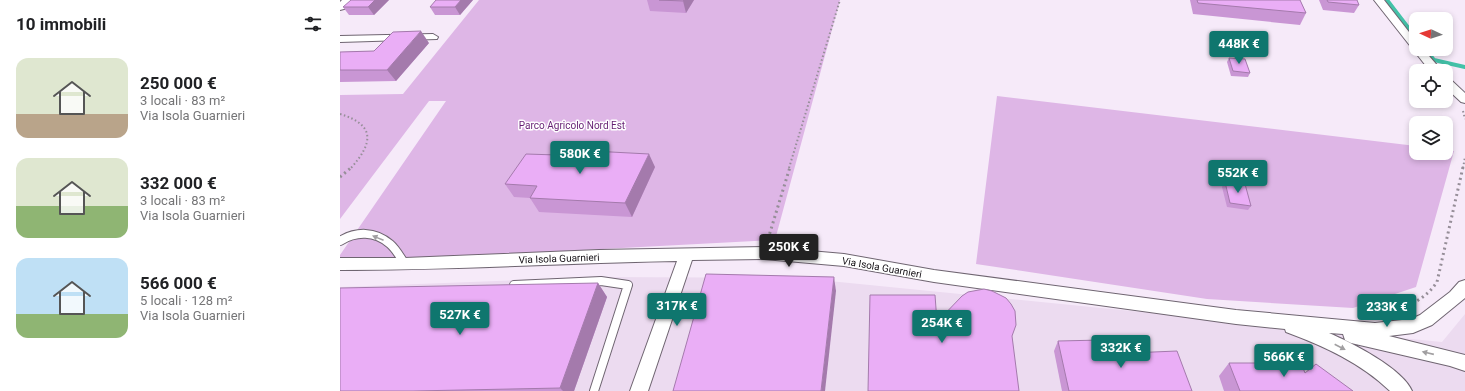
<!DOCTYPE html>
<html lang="it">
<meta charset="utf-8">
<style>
body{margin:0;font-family:Roboto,sans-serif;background:#f6f6f6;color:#202124;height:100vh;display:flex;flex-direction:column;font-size:15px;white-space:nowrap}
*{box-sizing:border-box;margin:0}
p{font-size:13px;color:#757577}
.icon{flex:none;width:22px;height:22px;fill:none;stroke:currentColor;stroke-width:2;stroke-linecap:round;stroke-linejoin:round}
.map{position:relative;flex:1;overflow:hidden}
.drawer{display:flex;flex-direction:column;background:#fff;width:340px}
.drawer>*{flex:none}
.needle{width:26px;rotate:274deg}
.controls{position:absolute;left:1069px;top:12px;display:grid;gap:8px}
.controls a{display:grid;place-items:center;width:44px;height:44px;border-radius:8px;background:#fff;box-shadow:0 2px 6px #0003;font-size:20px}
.price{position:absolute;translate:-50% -34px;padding:0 9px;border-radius:4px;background:#0f766e;color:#fff;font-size:13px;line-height:26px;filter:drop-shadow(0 1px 2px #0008)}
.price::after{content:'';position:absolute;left:50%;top:24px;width:12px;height:9px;margin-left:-6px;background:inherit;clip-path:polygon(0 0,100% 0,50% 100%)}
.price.selected{background:#222;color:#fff}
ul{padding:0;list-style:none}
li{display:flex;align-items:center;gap:12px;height:100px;padding:0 16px}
li span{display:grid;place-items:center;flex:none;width:112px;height:80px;border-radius:12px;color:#555}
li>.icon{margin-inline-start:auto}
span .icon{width:48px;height:48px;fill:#fffc;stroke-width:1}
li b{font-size:17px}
h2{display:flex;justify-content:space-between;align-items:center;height:48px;padding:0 16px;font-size:17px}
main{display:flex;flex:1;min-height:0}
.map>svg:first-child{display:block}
</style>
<main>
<section class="drawer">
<h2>10 immobili<svg class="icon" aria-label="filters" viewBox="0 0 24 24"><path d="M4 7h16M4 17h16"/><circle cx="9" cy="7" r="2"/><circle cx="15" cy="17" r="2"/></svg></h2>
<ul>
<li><span style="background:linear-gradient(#dfe7d0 70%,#b9a48a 0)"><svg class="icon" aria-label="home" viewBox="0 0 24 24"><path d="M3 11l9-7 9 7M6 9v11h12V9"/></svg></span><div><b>250 000 €</b><p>3 locali · 83 m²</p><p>Via Isola Guarnieri</p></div></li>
<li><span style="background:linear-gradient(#dfe7d0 60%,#8fb573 0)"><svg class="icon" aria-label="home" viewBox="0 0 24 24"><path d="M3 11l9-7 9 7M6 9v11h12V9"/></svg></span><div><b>332 000 €</b><p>3 locali · 83 m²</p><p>Via Isola Guarnieri</p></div></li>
<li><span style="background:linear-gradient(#bfe0f5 70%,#8fb573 0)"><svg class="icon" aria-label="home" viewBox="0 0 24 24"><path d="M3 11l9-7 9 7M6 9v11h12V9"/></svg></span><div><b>566 000 €</b><p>5 locali · 128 m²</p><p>Via Isola Guarnieri</p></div></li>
</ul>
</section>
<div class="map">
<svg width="1125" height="391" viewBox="0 0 1125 391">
<rect width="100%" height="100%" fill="#f6eaf9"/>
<path fill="#ecdbf0" d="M 259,277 L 459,278 L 1102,342 L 1125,314 L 1125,391 L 0,391 L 0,287 Z"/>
<g fill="#deb6e6">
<path d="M 139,0 L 500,0 L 435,240 L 0,263 L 0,255 L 106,101 L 89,101 L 0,219 L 0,95 L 63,94 Z"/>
<path d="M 657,96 L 1076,146 L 1076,153 L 1106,153 L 1106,150 L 1114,151 L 1076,287 L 1013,308 L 867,299 L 636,264 Z"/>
</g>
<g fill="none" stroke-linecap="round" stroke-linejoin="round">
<g stroke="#43c2a8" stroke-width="4">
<path d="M 1047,0 L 1076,38"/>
<path d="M 1085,49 L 1094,60 L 1125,67"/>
</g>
<defs>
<g id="service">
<path d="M 0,241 C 16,231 35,231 50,244 C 56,249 60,257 65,264"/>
<path d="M 174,285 L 261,281 L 288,285 L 254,391"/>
</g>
<g id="minor">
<path d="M 2,0 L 13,0 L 4,9 L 0,10 L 0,2 Z"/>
<path d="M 1034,0 L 1044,0 L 1076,41 L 1076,49 L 1083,49 L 1102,71 L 1090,71 Z"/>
<path d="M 93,34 L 98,37 L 97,39 L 0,42 L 0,36 Z"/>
<path d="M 1106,78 L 1110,79 L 1125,93 L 1125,103 L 1121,102 L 1106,88 Z"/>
<path d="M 424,247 L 504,254 L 594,270 L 896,310 L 1035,323 L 1071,319 L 1080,315 L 1110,292 L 1119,282 L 1125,280 L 1125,298 L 1092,325 L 1073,333 L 1049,336 L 1125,355 L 1125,371 L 1110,366 L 1011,343 L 1005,340 L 1003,334 L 989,333 C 1012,343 1062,368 1072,391 L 1050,391 C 1021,363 984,346 946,332 L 945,329 L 896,324 L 594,282 L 504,266 L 424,259 L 352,260 L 308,391 L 290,391 L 337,261 C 225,263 112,270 0,270 L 0,258 L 65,258 L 259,250 Z"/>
</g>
</defs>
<use href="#service" stroke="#6f6571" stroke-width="10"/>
<use href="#minor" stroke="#6f6571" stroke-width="2"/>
<g stroke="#968e98" stroke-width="2" stroke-dasharray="1.5 2.5" stroke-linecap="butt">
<path d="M 1123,111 L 1125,119"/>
<path d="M 0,114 C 36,125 33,143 11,168"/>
<path d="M 449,168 L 500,0"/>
<path d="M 1123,168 L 1125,157"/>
</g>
<g stroke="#968e98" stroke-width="3" stroke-dasharray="2 3.5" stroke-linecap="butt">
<path d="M 0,177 L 12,167"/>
<path d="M 428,239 L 450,167"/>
<path d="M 1052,311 C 1070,307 1087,297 1097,282 L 1123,167"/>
</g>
<use href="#service" stroke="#fff" stroke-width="8"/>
<use href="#minor" fill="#fff" fill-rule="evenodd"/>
</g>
<g fill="#c996d4">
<path d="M 49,0 L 34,15 L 9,15 L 3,7 Z"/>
<path d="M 133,0 L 120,15 L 95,15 L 90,7 Z"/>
<path d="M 307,0 L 354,0 L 346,13 L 310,11 Z"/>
<path d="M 850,0 L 960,0 L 966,13 L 960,25 L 853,14 Z"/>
<path d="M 979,0 L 1017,0 L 1019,5 L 1014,13 L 983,10 Z"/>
<path d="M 89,43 L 56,81 L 0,82 L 0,52 L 34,51 Z"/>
<path d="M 889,58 L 910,73 L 908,77 L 891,76 L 887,62 Z"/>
<path d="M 253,151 L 315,167 L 292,217 L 199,212 L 190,198 L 174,197 L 165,184 L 217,155 Z"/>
<path d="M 885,182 L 911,206 L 908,210 L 887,207 L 882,187 Z"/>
<path d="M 258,283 L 267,297 L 234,391 L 0,391 Z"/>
<path d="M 718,341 L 766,354 L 852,391 L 722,391 L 714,351 Z"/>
<path d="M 889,363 L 965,373 L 1013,391 L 884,391 L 879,376 Z"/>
</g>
<g fill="#a47aac">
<path d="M 35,0 L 49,0 L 34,15 L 28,7 Z"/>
<path d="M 121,0 L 133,0 L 120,15 L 115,7 Z"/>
<path d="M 344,0 L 354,0 L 346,13 L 343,1 Z"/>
<path d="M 81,31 L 89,43 L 56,81 L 47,70 Z"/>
<path d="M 309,154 L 315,167 L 292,217 L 285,203 Z"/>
<path d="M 494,277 L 496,291 L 485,391 L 481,391 Z"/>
<path d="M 258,283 L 267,297 L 234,391 L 223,391 L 220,388 Z"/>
</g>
<g fill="#eaaef6" stroke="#a47aac">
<path d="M 11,0 L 35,0 L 28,7 L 3,7 Z"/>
<path d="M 96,0 L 121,0 L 115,7 L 90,7 Z"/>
<path d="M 319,0 L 344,0 L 343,1 Z"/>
<path d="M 857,0 L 960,0 L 966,13 L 858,3 Z"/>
<path d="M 987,0 L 1017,0 L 1019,5 L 988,2 Z"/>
<path d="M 81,31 L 47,70 L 0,70 L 0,52 L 34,51 L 53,32 Z"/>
<path d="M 889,58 L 905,59 L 910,73 L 893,71 Z"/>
<path d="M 221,148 L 252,150 L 252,151 L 309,154 L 285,203 L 190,198 L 197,186 L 165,184 L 186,154 L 217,155 Z"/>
<path d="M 885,182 L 905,184 L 911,206 L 890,203 Z"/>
<path d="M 366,274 L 494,277 L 481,391 L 333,391 Z"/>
<path d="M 258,283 L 220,388 L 73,391 L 0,391 L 0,288 Z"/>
<path d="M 644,289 L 652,291 L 666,298 L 671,304 L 675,311 L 676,325 L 672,336 L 679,391 L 528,391 L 530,295 L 595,295 L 597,322 L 622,296 L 628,292 Z"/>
<path d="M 762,340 L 766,354 L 837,351 L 852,391 L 729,391 L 718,341 Z"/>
<path d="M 889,363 L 961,363 L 965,373 L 976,364 L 1013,391 L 900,391 Z"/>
</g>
<defs><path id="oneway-solid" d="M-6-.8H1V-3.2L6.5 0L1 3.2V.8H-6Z"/></defs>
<g fill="#a19fa1">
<use href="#oneway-solid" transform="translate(38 238) rotate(-158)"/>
<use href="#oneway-solid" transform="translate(1000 347) rotate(27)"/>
<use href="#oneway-solid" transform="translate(1088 353) rotate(-167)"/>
</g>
<g text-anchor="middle" stroke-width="3" stroke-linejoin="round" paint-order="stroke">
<g font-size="10" fill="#651f73" stroke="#fff">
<text x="232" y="129">Parco Agricolo Nord Est</text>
</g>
<g font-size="10" fill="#141015" stroke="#fff">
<text transform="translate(219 258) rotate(-2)" y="4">Via Isola Guarnieri</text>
<text transform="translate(542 267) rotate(10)" y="4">Via Isola Guarnieri</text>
</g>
</g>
</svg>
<div class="controls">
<a><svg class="needle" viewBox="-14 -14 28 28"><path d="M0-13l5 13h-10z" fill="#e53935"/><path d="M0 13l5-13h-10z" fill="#757577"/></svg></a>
<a><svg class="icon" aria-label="locate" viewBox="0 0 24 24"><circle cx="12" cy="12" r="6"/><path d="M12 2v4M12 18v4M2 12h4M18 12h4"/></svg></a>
<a><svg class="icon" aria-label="layers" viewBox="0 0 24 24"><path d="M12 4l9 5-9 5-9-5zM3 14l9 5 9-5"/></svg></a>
</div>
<b class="price" style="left:899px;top:65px">448K €</b>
<b class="price" style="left:240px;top:175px">580K €</b>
<b class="price" style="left:898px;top:194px">552K €</b>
<b class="price selected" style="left:449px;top:268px">250K €</b>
<b class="price" style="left:337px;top:327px">317K €</b>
<b class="price" style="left:1047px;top:328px">233K €</b>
<b class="price" style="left:120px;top:336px">527K €</b>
<b class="price" style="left:602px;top:344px">254K €</b>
<b class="price" style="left:781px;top:369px">332K €</b>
<b class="price" style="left:944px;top:378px">566K €</b>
</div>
</main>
